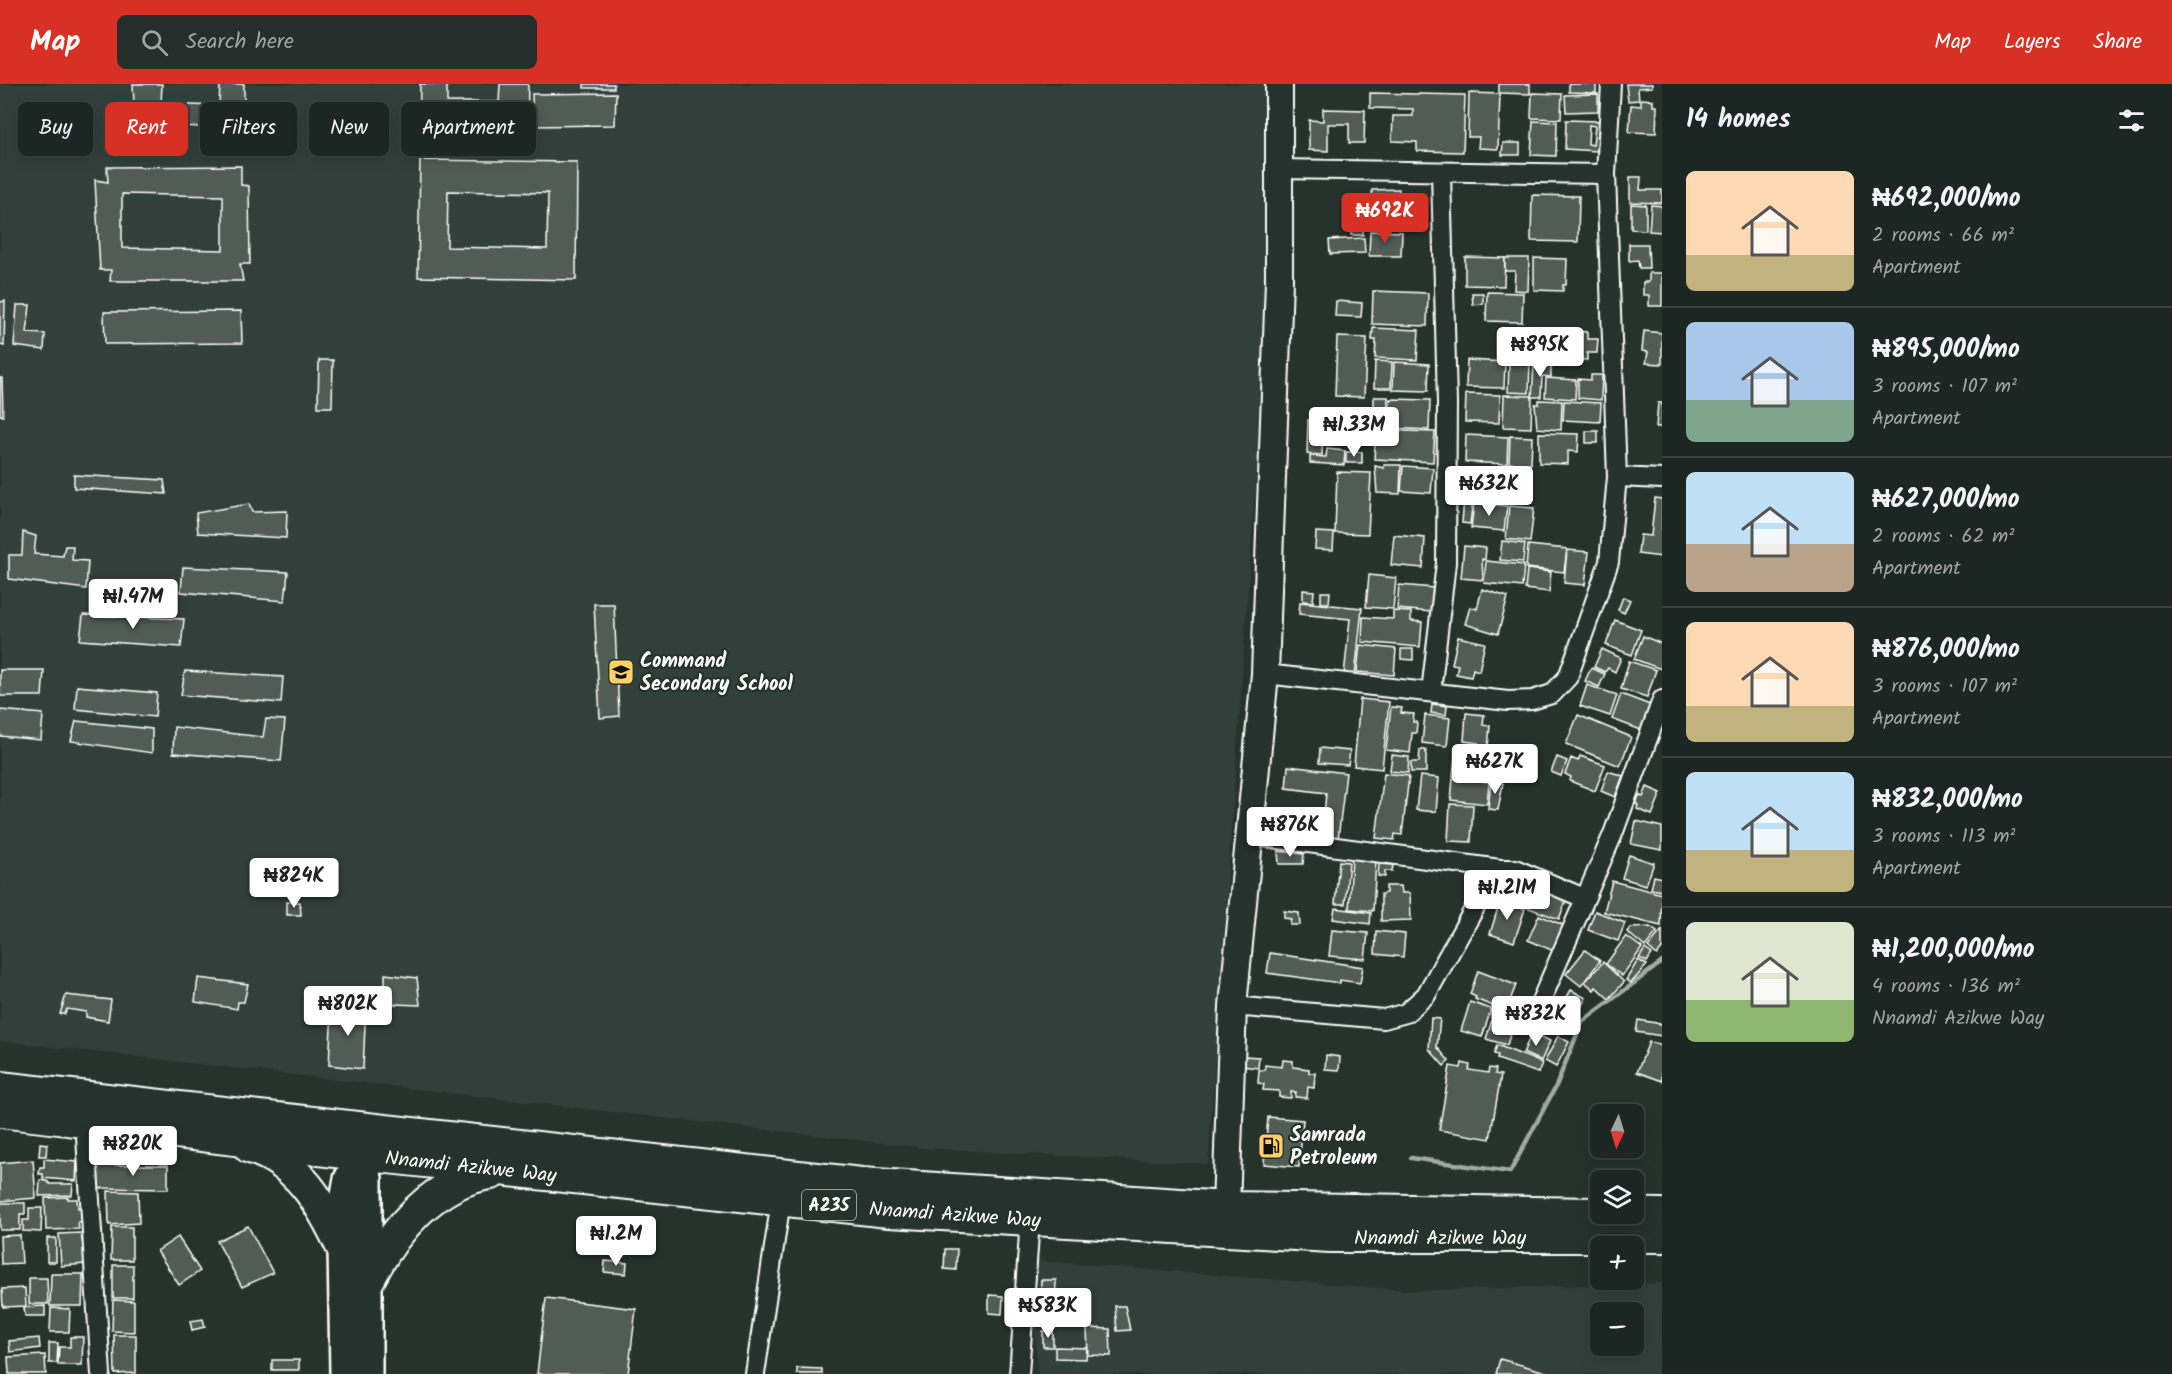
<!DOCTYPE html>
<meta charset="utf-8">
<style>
body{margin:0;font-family:Kalam,sans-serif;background:#252e2a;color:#f1f3f6;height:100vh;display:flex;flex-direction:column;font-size:22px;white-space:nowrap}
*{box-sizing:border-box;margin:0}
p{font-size:20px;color:#a0a5a5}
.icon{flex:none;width:33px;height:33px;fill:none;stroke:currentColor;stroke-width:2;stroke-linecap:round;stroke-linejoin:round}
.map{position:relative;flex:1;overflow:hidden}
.side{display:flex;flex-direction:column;background:#1c2622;width:510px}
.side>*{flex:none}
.banner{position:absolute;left:18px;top:18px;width:570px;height:54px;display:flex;gap:12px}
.needle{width:39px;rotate:184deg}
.tools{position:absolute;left:1590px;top:1020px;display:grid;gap:12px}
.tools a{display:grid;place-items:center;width:54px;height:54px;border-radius:9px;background:#1c2622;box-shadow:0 3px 15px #0003,0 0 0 2px #3a4340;font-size:30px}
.price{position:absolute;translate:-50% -51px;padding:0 14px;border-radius:6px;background:#fff;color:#222;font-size:20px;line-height:39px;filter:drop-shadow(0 2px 3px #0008)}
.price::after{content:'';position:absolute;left:50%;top:36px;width:18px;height:14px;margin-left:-9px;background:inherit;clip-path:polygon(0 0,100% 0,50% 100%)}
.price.selected{background:#d93025;color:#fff}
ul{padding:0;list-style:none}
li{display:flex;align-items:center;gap:18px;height:150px;padding:0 24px}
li+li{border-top:2px solid #3a4340}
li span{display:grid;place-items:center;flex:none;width:168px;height:120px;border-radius:9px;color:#555}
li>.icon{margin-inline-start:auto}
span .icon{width:72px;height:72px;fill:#fffc;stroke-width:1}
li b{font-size:26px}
h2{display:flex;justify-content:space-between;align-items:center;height:72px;padding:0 24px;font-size:26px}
.pill{padding:0 21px;border-radius:9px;background:#1c2622;box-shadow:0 3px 15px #0003,0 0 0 2px #3a4340;font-size:21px;line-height:54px}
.pill.selected{background:#d93025;color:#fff}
header{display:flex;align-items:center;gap:36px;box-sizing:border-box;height:84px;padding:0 30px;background:#d93025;color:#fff}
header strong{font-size:28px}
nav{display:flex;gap:33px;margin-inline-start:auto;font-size:21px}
.search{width:420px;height:54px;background:#252e2a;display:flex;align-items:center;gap:15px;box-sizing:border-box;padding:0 21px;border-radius:9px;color:#a0a5a5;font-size:22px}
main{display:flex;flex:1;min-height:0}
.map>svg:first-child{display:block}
</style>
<header>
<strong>Map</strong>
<div class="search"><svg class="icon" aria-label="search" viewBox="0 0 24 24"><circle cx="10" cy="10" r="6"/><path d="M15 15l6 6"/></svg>Search here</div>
<nav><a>Map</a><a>Layers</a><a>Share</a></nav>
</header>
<main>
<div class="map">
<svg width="1662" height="1290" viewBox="0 0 1662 1290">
<rect width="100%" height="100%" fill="#26332d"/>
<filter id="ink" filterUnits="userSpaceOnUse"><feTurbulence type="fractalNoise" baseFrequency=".0167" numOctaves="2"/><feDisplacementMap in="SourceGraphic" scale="12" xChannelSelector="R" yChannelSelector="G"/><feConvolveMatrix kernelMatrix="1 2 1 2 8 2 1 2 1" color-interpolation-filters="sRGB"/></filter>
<g filter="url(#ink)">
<g fill="#333f3a" fill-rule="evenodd">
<path d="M 0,0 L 1267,0 L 1268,219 L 1208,1080 L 925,1064 L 0,957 Z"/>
<path d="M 1028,1176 L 1416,1207 L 1662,1199 L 1662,1290 L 1038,1290 ZM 1600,1228 L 1634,1228 L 1634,1262 L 1600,1262 Z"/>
</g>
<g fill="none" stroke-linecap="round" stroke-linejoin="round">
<path stroke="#a4a9a7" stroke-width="4.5" d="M 1411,1074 L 1510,1088 L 1556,1002 L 1582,938 L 1662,878"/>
</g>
<g fill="#515c57" stroke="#fff" stroke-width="1.5" fill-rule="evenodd">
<path d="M 133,0 L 162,0 L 161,20 L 219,22 L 220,0 L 244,0 L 244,44 L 135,41 Z"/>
<path d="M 420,0 L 447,0 L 447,18 L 499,18 L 500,0 L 528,0 L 527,47 L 419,44 Z"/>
<rect x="584" y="0" width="30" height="4"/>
<path d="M 1499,0 L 1530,0 L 1530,10 L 1499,9 Z"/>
<path d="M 1569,0 L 1596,0 L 1596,9 L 1569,8 Z"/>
<path d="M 1626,0 L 1652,0 L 1652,3 L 1638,4 L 1639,16 L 1628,17 Z"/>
<path d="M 616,9 L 615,41 L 533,42 L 532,10 Z"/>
<path d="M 1370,9 L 1465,11 L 1463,68 L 1417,67 L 1417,58 L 1392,57 L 1393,32 L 1413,32 L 1413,25 L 1370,24 Z"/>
<path d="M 1469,9 L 1500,10 L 1498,65 L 1478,64 L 1479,53 L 1468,53 Z"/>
<path d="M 1532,9 L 1562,10 L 1561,35 L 1531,34 Z"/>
<path d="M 1598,10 L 1598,27 L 1566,28 L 1565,11 Z"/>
<path d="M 1641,15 L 1653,16 L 1653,22 L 1657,22 L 1656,49 L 1629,48 L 1631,21 L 1641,22 Z"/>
<path d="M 1323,25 L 1365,26 L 1364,59 L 1349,59 L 1349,40 L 1328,40 L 1328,67 L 1309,66 L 1309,36 L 1323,37 Z"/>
<path d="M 1566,36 L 1599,37 L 1597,67 L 1565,65 ZM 1589,41 L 1595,42 L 1593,61 L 1588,60 Z"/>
<path d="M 1533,37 L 1557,38 L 1556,72 L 1531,71 Z"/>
<path d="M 1503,59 L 1520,59 L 1520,71 L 1502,71 Z"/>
<path d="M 420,76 L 577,78 L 576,196 L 418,193 ZM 448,107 L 548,109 L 547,165 L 447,163 Z"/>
<path d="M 241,82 L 241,101 L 249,102 L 250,180 L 240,180 L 243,197 L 110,197 L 111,186 L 100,186 L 95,96 L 108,98 L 107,83 ZM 122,110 L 223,112 L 223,166 L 122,164 Z"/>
<path d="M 1630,93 L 1641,93 L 1640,106 L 1662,106 L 1662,119 L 1630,118 Z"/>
<path d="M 1399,105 L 1400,137 L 1373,138 L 1372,106 Z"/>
<path d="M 1532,111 L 1579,112 L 1578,158 L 1531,157 Z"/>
<path d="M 1352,119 L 1363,119 L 1363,151 L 1351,151 Z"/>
<path d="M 1631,120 L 1646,121 L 1646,146 L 1631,145 Z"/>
<path d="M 1651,121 L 1662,122 L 1662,148 L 1649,147 Z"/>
<path d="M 1370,147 L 1402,148 L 1401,172 L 1369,172 Z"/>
<path d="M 1364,154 L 1365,169 L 1330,170 L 1329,156 Z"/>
<path d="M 1629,160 L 1648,160 L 1649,184 L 1639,184 L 1638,176 L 1629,177 Z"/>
<path d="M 1465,173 L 1505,174 L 1504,202 L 1465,201 Z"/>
<path d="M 1505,174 L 1529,174 L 1528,207 L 1514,206 L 1515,187 L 1505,187 Z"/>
<path d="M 1534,174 L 1567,175 L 1566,201 L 1563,201 L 1563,207 L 1534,206 Z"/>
<path d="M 1649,189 L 1662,189 L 1662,222 L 1649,222 L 1649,211 L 1643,211 L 1643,198 L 1649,198 Z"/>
<path d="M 1373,207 L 1428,209 L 1427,242 L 1372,240 Z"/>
<path d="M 1487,208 L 1523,209 L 1522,238 L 1486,237 Z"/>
<path d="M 1472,209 L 1483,209 L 1483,220 L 1473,221 Z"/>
<path d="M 5,217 L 4,262 L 0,261 L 0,218 Z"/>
<path d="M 1336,217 L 1362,219 L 1361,233 L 1335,232 Z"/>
<path d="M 17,221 L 30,221 L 27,249 L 45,250 L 44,266 L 14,262 Z"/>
<path d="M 241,227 L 242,259 L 105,260 L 104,228 Z"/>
<path d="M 1373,244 L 1419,246 L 1417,276 L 1375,274 L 1376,256 L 1372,256 Z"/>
<path d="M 1551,245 L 1587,248 L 1587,255 L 1598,255 L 1597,269 L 1587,269 L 1587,276 L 1549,274 Z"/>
<path d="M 1644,247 L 1662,249 L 1662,280 L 1646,279 L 1648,268 L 1642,267 Z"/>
<path d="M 1337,253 L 1367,254 L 1364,313 L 1335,312 Z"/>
<path d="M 319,276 L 333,276 L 332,323 L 318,323 Z"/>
<path d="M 1467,276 L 1505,278 L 1504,304 L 1466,303 Z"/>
<path d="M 1375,277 L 1392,278 L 1391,304 L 1374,304 Z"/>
<path d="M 1509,277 L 1530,278 L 1529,309 L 1508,308 Z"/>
<path d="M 1394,278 L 1429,280 L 1428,307 L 1393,306 Z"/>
<path d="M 1534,280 L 1551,281 L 1551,293 L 1542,292 L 1541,313 L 1532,313 Z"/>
<path d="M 1591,291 L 1602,291 L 1601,316 L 1578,314 L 1578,295 L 1591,296 Z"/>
<path d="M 0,294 L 2,294 L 3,332 L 0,331 Z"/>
<path d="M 1546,294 L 1576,296 L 1575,315 L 1545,313 Z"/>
<path d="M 1466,310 L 1500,311 L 1499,339 L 1465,338 Z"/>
<path d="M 1504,311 L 1532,312 L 1531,344 L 1503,343 Z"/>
<path d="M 1374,313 L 1388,313 L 1387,339 L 1374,339 Z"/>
<path d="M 1390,315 L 1430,316 L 1429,346 L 1389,344 Z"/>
<path d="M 1539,316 L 1562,317 L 1561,346 L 1537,344 L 1535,320 L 1539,320 Z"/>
<path d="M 1564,317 L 1601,319 L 1600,338 L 1563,336 Z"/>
<path d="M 1658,319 L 1662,319 L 1662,343 L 1656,343 Z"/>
<path d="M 1308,336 L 1324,337 L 1322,371 L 1307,370 Z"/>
<path d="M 1376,346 L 1435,348 L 1433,378 L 1374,375 Z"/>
<rect x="1586" y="347" width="12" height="12"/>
<path d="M 1539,349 L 1579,350 L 1578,368 L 1568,367 L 1568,380 L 1539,379 Z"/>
<path d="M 1466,351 L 1508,353 L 1507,380 L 1465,378 Z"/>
<path d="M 1510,352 L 1532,353 L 1531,380 L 1509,379 Z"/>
<path d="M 1327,365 L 1345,367 L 1344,381 L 1310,379 L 1310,372 L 1326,373 Z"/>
<rect x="1346" y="368" width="16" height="11"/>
<path d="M 1384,381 L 1401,381 L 1400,410 L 1377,409 L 1375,382 L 1384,384 Z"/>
<path d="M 1403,382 L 1433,384 L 1431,409 L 1401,407 Z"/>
<path d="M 1337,388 L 1371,389 L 1368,450 L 1335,449 Z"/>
<path d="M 74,391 L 164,396 L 166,410 L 74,404 Z"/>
<path d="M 1464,414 L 1473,415 L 1470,440 L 1462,439 Z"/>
<path d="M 1655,414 L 1662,415 L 1662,473 L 1638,470 L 1640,451 L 1651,452 Z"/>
<path d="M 1474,419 L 1507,422 L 1504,447 L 1471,444 Z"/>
<path d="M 249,420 L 252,428 L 287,427 L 286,454 L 198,449 L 196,429 Z"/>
<path d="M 1509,422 L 1534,424 L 1530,458 L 1506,455 Z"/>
<path d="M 23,448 L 36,452 L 34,470 L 63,472 L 65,462 L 73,462 L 72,476 L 88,477 L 86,505 L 9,495 L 9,471 L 22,471 Z"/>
<path d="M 1316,448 L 1334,449 L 1333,466 L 1315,465 Z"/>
<path d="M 1394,451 L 1425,454 L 1423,484 L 1391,481 Z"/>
<path d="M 1502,457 L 1525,460 L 1523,478 L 1500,476 Z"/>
<path d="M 1528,461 L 1567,465 L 1564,488 L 1526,484 Z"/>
<path d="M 1464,462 L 1486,464 L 1485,476 L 1482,475 L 1483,496 L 1461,494 Z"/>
<path d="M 1567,466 L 1589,468 L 1585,501 L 1564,499 Z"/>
<path d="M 1486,477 L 1524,481 L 1522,503 L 1484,499 Z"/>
<path d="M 183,483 L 288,488 L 285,517 L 181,508 Z"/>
<path d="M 1527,485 L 1551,488 L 1549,508 L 1525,505 Z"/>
<path d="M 1369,491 L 1396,494 L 1393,525 L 1366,523 Z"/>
<path d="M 1399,501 L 1434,504 L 1432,528 L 1397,525 Z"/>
<path d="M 1482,505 L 1508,513 L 1498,550 L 1465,540 L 1470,523 L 1477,525 Z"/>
<path d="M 1303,506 L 1314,507 L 1313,518 L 1303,517 Z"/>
<path d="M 1321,508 L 1330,508 L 1329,519 L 1321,519 Z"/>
<path d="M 1623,513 L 1630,516 L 1624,529 L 1618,526 Z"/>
<path d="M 1300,518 L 1362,524 L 1355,592 L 1344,591 L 1350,535 L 1299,530 Z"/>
<path d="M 594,520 L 614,520 L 619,632 L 600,634 Z"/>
<path d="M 1393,527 L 1411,528 L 1411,537 L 1422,538 L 1420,563 L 1362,558 L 1363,533 L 1393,535 Z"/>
<path d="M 83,531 L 184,535 L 181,563 L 80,556 Z"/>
<path d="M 1615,536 L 1641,546 L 1632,571 L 1606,561 Z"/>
<path d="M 1643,552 L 1662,560 L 1661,585 L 1634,575 Z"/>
<path d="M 1458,553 L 1485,559 L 1479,587 L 1473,585 L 1471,593 L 1456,590 L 1458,581 L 1452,580 Z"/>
<path d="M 1360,561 L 1396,565 L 1394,591 L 1357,588 Z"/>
<path d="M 1401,565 L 1413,565 L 1413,576 L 1401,575 Z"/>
<path d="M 1602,565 L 1621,574 L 1615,588 L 1608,584 L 1605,588 L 1594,583 Z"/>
<path d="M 1629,577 L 1656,586 L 1647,613 L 1621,605 Z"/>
<path d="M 1591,584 L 1605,590 L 1599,603 L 1585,597 Z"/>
<path d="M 0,586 L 44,586 L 42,612 L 0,612 Z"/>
<path d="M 185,587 L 283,593 L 281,619 L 181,611 Z"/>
<path d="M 1587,601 L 1617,611 L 1610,632 L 1580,622 Z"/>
<path d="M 77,602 L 157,609 L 155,633 L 75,625 Z"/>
<path d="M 1621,610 L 1650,621 L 1641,646 L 1612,635 Z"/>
<path d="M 1360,615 L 1389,618 L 1382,685 L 1354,682 Z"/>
<path d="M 1432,620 L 1447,622 L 1446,631 L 1431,629 Z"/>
<path d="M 1391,623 L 1402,624 L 1401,629 L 1414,630 L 1413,638 L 1417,638 L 1416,649 L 1412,649 L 1410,669 L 1386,666 Z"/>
<path d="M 0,626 L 43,630 L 41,656 L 0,652 Z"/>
<path d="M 1466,629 L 1484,631 L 1483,641 L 1490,642 L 1485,695 L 1453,692 L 1455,673 L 1477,676 L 1478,659 L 1464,657 Z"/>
<path d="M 1425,631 L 1450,634 L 1447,662 L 1422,659 Z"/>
<path d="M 1578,631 L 1631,653 L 1620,682 L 1566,660 Z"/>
<path d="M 266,635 L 285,636 L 281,677 L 173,669 L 174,643 L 263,653 Z"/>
<path d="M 76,637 L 152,645 L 152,669 L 71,657 Z"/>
<path d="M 1320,664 L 1350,667 L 1348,681 L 1319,679 Z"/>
<path d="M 1420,666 L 1426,666 L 1426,688 L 1411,688 L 1411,678 L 1419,678 Z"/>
<path d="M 1392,671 L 1409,673 L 1408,689 L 1390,687 Z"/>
<path d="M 1580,672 L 1605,681 L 1595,707 L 1570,697 L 1571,693 L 1565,690 L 1571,674 L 1578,677 Z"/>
<path d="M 1557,673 L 1567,677 L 1561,692 L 1551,688 Z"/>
<path d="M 1288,682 L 1346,689 L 1338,755 L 1302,751 L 1305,729 L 1324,732 L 1326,709 L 1286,704 Z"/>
<path d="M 1608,687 L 1623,692 L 1615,713 L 1601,707 Z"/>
<path d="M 1384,689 L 1409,692 L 1402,751 L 1395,750 L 1394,756 L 1376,754 Z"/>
<path d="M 1420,692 L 1439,694 L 1436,728 L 1416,726 Z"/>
<path d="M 1453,694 L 1489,698 L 1487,720 L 1451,716 Z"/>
<path d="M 1491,697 L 1503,699 L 1498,726 L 1488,725 Z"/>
<path d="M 1647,703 L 1661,709 L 1652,731 L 1637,725 L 1638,721 L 1636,720 L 1639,711 L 1643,713 Z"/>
<path d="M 1450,720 L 1473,721 L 1471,758 L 1448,757 Z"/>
<path d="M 1636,737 L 1662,743 L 1662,766 L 1631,760 Z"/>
<path d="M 1278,767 L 1304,770 L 1303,780 L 1279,780 Z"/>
<path d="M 1629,771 L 1654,779 L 1646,801 L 1622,794 Z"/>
<path d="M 1352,774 L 1376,776 L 1373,827 L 1349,825 Z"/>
<path d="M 1339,777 L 1349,778 L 1345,820 L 1335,820 Z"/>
<path d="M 1379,780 L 1393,781 L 1392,787 L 1385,787 L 1385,793 L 1378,792 Z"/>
<path d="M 1511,788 L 1569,809 L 1559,835 L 1501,814 Z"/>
<path d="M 1654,792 L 1662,794 L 1662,807 L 1651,805 Z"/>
<path d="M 1612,797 L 1662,810 L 1661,842 L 1604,828 Z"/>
<path d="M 1386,802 L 1401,802 L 1402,809 L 1410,809 L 1411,836 L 1381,837 L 1381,810 L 1386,809 Z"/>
<path d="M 1500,817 L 1525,825 L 1514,858 L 1490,850 Z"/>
<path d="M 287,818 L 300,818 L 301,831 L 287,831 Z"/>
<path d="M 1335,824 L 1371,829 L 1370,840 L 1333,835 Z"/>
<path d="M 1284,827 L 1299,829 L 1300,841 L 1290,841 L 1291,835 L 1284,834 Z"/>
<path d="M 1595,827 L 1625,839 L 1618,857 L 1588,846 Z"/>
<path d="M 1539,831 L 1565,842 L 1554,867 L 1528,856 Z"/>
<path d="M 1650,843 L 1657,848 L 1645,863 L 1627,848 L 1630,844 Z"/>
<path d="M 1332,846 L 1368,849 L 1365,875 L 1329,872 Z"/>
<path d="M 1662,846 L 1662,865 L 1657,871 L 1648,863 Z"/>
<path d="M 1376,847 L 1405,850 L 1403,873 L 1375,870 Z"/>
<path d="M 1626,852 L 1642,864 L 1622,892 L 1606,880 Z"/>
<path d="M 1645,865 L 1652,870 L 1647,878 L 1639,874 Z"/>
<path d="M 1585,866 L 1600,877 L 1581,902 L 1566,890 Z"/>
<path d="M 1270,869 L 1363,883 L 1360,899 L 1340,896 L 1340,899 L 1267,889 Z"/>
<path d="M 1638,876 L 1647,881 L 1631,899 L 1626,896 Z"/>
<path d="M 1603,878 L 1624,898 L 1609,915 L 1596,903 L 1594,906 L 1585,898 Z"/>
<path d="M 1478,887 L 1516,901 L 1506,927 L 1475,915 L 1476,913 L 1470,910 Z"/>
<path d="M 385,890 L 417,894 L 420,921 L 393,920 L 393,911 L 385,909 Z"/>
<path d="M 198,894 L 248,900 L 244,918 L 238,918 L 237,925 L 195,918 Z"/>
<path d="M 1571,906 L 1586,914 L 1573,937 L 1558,928 Z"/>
<path d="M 66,911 L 111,916 L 108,937 L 86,933 L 86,928 L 67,925 L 65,930 L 60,930 Z"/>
<path d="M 1470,918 L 1491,925 L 1482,953 L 1461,947 Z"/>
<path d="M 366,920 L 363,985 L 329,981 L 332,924 Z"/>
<path d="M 1495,926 L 1516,932 L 1507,961 L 1486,955 Z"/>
<path d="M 1431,934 L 1440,935 L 1437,963 L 1449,977 L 1444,982 L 1429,965 Z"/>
<path d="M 1524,936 L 1534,939 L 1532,948 L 1522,946 Z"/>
<path d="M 1638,936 L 1662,940 L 1662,952 L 1636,948 Z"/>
<path d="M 1532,948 L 1550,957 L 1541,977 L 1523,969 Z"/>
<path d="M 1558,952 L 1569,958 L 1556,983 L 1545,977 Z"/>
<path d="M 1649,958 L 1662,962 L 1662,997 L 1637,988 Z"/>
<path d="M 1497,961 L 1542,979 L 1538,989 L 1497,975 L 1498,971 L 1494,970 Z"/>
<path d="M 1326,971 L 1340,973 L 1339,986 L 1325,985 Z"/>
<path d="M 1243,972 L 1259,973 L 1258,984 L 1242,982 Z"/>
<path d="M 1283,976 L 1293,977 L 1293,983 L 1309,985 L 1309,989 L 1315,989 L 1314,1004 L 1308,1003 L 1307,1014 L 1295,1013 L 1296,1008 L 1291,1008 L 1291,1014 L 1279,1013 L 1279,1007 L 1263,1006 L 1264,1000 L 1258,999 L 1259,986 L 1265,986 L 1265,981 L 1282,983 Z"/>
<path d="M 1462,979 L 1470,981 L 1469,986 L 1488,989 L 1489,984 L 1496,985 L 1495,990 L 1501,991 L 1490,1055 L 1439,1046 L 1450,982 L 1461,984 Z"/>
<path d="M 1268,1033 L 1303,1036 L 1299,1083 L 1264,1080 Z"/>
<path d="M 100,1058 L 123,1058 L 123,1078 L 99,1077 Z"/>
<path d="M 40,1059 L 47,1060 L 46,1072 L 39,1072 Z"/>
<path d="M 132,1065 L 142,1066 L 141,1077 L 131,1076 Z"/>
<path d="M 44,1075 L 77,1078 L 76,1097 L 43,1094 L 43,1090 L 39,1090 L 40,1083 L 44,1083 Z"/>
<path d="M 33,1076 L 36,1114 L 0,1117 L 0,1079 Z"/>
<path d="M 98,1081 L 168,1081 L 168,1105 L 98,1104 Z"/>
<path d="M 40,1096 L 47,1097 L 50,1100 L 73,1100 L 72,1111 L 39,1112 Z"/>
<path d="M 108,1107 L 138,1108 L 139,1139 L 109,1141 Z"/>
<path d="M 68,1113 L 68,1115 L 77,1115 L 78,1124 L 85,1123 L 85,1138 L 78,1138 L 79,1145 L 46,1146 L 45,1114 Z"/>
<path d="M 0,1119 L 25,1119 L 25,1130 L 20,1130 L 20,1146 L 0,1146 Z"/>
<path d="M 29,1124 L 42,1124 L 41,1148 L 23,1147 L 23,1136 L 29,1136 Z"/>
<path d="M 248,1142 L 273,1189 L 242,1203 L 217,1157 Z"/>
<path d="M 112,1143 L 132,1143 L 132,1176 L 111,1176 Z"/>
<path d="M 81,1149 L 86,1180 L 61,1182 L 59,1150 Z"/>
<path d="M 20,1151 L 22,1179 L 1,1180 L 0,1152 Z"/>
<path d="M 178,1153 L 200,1187 L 179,1201 L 157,1167 Z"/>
<rect x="47" y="1154" width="9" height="24"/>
<path d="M 945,1165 L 957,1165 L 956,1186 L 944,1185 Z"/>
<path d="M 605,1177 L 627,1179 L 626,1190 L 604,1188 Z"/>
<rect x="113" y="1181" width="20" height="33"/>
<path d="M 51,1190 L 83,1190 L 82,1222 L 50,1222 Z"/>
<path d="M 29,1194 L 47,1194 L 48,1220 L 29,1220 Z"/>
<path d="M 1041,1196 L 1056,1196 L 1055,1222 L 1040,1222 Z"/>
<path d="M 25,1204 L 26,1222 L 3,1223 L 2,1205 Z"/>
<path d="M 989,1211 L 1003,1212 L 1002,1230 L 989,1229 Z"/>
<path d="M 546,1214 L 636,1225 L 628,1290 L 537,1290 Z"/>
<path d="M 113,1216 L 134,1217 L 134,1248 L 112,1247 Z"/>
<path d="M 45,1222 L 45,1232 L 25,1232 L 24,1223 Z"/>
<path d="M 1115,1222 L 1125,1222 L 1130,1246 L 1117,1247 Z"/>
<path d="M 51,1224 L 70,1225 L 69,1248 L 50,1248 Z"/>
<path d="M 203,1235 L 205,1243 L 192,1246 L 190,1237 Z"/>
<path d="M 1087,1244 L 1110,1245 L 1111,1272 L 1088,1271 Z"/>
<rect x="1043" y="1247" width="10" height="16"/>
<path d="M 114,1251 L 136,1251 L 136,1289 L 115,1290 Z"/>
<path d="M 70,1253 L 83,1253 L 82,1281 L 58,1281 L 59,1263 L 70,1263 Z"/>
<path d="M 39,1254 L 40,1264 L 10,1268 L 9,1257 Z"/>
<path d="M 49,1259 L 58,1259 L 57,1279 L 49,1279 Z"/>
<path d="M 1055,1263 L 1087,1264 L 1086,1275 L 1055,1274 Z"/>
<path d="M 45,1271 L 46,1290 L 9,1290 L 8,1273 Z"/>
<path d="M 1500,1275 L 1553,1290 L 1496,1290 Z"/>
<rect x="272" y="1276" width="27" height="10"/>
<path d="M 797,1284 L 822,1285 L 822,1290 L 797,1290 Z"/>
</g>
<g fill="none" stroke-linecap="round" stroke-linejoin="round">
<defs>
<g id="street">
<path d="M 1279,85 L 1606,90"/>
<path d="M 1617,393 L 1662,395"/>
<path d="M 1265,590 L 1508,617 L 1532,616 L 1552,610 L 1568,593 L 1609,478 L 1617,393 L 1606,90 L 1611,0"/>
<path d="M 1431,608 L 1446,479 L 1447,319 L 1441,88"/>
<path d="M 1248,751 L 1500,785 L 1515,785 L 1584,814"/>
<path d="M 1233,922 L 1384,935 L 1406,929 L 1426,911 L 1491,795 L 1500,785"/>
<path d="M 1538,924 L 1613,750 L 1662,616"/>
<path d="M 85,1037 L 101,1290"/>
<path d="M 755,1290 L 781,1116"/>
<path d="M 1019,1290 L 1030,1136"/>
</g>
<path id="secondary" d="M 1226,1124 L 1233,922 L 1265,590 L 1279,197 L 1279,0"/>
<g id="primary">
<path d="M 345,1059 L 360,1070 L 368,1094 L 368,1290"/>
<path d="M 344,1290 L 342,1162 L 345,1111 L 348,1095 L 360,1070 L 367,1066"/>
</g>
<g id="highway">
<path d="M 0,1004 L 861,1100 L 1226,1124 L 1662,1131"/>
<path d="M 0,1027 L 360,1070 L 889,1127 L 1331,1152 L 1662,1152"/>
<path d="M 250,1063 C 298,1077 322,1120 342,1162"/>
<path d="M 369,1194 C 394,1146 434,1097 491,1089"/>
</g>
</defs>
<use href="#street" stroke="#fff" stroke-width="22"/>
<use href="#secondary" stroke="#fff" stroke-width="30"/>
<use href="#primary" stroke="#fff" stroke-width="32"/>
<use href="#highway" stroke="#fff" stroke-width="36"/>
<use href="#street" stroke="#26332d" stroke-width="18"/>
<use href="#secondary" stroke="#26332d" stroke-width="26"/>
<use href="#primary" stroke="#26332d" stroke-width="27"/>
<use href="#highway" stroke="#26332d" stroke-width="32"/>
</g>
</g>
<defs>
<symbol id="school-square" viewBox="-11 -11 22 22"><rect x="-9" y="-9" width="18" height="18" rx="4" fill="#ffd166" stroke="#26332d"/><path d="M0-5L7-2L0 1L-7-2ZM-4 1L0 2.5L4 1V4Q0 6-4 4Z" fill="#111"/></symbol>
<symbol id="fuel-square" viewBox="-11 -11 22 22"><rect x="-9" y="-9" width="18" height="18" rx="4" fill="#ffd166" stroke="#26332d"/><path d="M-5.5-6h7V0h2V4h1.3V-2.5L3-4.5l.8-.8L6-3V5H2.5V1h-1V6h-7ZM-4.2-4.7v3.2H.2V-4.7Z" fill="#111"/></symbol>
</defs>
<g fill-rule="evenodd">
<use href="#school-square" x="606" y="573" width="30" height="30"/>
<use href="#fuel-square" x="1256" y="1047" width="30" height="30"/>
</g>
<g text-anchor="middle" stroke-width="4.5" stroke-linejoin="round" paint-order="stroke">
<rect fill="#26332d" stroke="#bec2c0" stroke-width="1.5" x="802" y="1106" width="54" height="30" rx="4.5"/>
<g font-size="18" font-weight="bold" fill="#fff">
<text x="829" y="1127">A235</text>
</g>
<g font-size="20" font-weight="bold" fill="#fff" stroke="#26332d" text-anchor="start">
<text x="640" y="583">Command<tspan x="640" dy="23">Secondary School</tspan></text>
<text x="1290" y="1057">Samrada<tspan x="1290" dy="23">Petroleum</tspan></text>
</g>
<g font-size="20" fill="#fff" stroke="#26332d">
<text transform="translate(471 1082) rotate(6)" y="7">Nnamdi Azikwe Way</text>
<text transform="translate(955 1130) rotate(4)" y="7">Nnamdi Azikwe Way</text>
<text x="1440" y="1160">Nnamdi Azikwe Way</text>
</g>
</g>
</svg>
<div class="tools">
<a><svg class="needle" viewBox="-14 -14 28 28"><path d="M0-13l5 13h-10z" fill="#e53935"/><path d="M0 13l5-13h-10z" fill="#a0a5a5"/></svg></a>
<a><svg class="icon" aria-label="layers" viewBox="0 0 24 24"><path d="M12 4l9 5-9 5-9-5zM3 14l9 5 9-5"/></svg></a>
<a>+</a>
<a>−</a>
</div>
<b class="price selected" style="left:1385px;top:160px">₦692K</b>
<b class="price" style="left:1540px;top:294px">₦895K</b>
<b class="price" style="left:1354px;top:374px">₦1.33M</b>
<b class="price" style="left:1489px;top:433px">₦632K</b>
<b class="price" style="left:133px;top:546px">₦1.47M</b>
<b class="price" style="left:1495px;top:711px">₦627K</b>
<b class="price" style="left:1290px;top:774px">₦876K</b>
<b class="price" style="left:294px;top:825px">₦824K</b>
<b class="price" style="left:1507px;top:837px">₦1.21M</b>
<b class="price" style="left:348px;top:953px">₦802K</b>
<b class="price" style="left:1536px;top:963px">₦832K</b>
<b class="price" style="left:133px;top:1093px">₦820K</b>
<b class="price" style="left:616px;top:1183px">₦1.2M</b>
<b class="price" style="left:1048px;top:1255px">₦583K</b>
<div class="banner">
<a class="pill">Buy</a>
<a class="pill selected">Rent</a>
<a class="pill">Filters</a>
<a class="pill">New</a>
<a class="pill">Apartment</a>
</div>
</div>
<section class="side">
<h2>14 homes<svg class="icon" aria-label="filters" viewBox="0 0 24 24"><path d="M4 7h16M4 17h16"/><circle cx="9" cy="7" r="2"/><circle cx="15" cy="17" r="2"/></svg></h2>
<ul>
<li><span style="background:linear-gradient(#ffd9b3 70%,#c2b280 0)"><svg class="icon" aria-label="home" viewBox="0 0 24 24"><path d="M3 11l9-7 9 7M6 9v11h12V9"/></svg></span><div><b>₦692,000/mo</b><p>2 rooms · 66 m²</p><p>Apartment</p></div></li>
<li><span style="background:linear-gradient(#a9c7e8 65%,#7fa58c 0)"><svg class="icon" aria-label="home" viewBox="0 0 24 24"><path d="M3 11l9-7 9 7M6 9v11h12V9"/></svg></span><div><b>₦895,000/mo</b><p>3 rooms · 107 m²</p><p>Apartment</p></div></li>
<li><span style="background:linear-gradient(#bfe0f5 60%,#b9a48a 0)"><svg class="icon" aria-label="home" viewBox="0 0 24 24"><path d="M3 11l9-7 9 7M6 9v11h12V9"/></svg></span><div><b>₦627,000/mo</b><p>2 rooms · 62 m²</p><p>Apartment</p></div></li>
<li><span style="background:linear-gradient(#ffd9b3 70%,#c2b280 0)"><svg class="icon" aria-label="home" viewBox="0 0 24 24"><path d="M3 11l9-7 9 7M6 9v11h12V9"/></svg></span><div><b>₦876,000/mo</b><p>3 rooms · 107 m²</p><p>Apartment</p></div></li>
<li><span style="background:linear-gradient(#bfe0f5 65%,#c2b280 0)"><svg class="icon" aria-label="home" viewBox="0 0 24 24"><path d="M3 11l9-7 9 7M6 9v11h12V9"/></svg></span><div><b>₦832,000/mo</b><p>3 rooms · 113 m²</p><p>Apartment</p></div></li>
<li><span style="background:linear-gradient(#dfe7d0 65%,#8fb573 0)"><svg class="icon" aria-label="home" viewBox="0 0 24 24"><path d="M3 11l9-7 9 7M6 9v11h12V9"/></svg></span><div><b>₦1,200,000/mo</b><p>4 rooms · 136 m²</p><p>Nnamdi Azikwe Way</p></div></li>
</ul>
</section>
</main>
